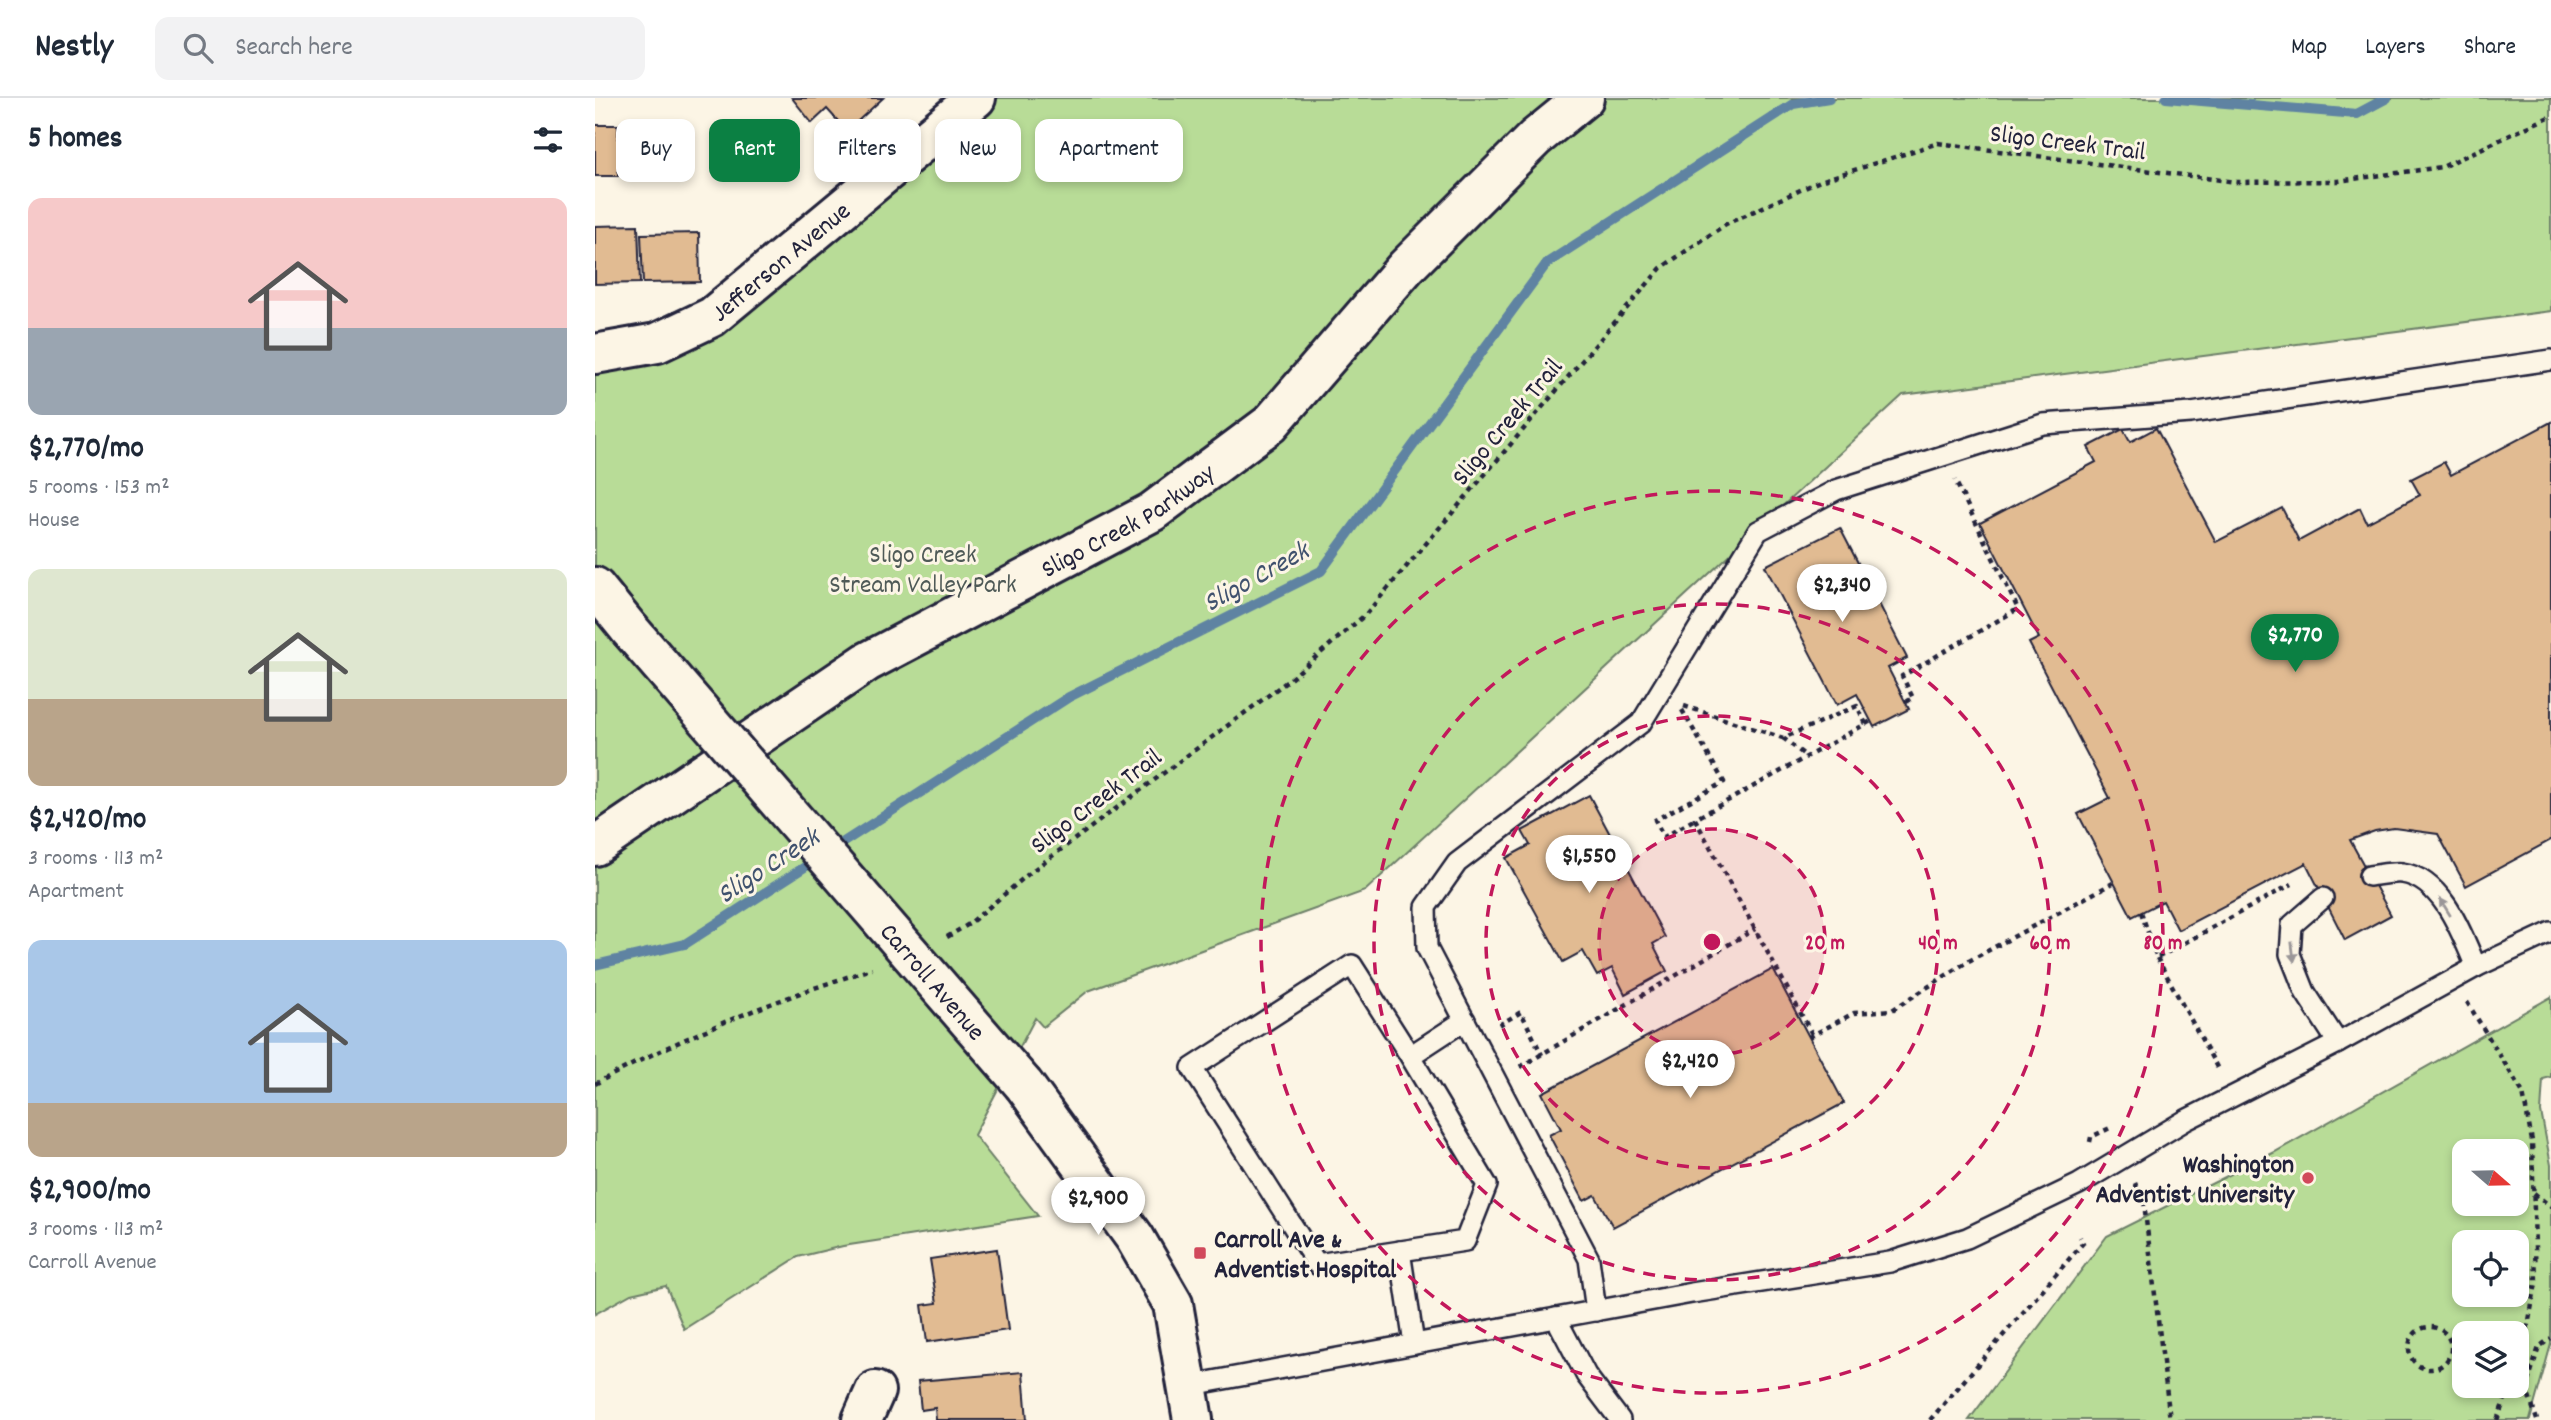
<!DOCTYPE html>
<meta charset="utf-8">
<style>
body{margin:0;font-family:Dekko,sans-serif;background:#f2f2f3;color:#1f2937;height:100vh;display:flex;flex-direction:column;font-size:26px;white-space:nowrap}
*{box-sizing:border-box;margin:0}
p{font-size:23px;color:#747a83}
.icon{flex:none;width:38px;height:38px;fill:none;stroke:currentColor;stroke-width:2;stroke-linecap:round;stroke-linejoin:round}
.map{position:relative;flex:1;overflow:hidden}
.panel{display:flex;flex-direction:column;background:#fff;width:595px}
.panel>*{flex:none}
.banner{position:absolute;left:21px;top:21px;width:665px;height:63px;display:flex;gap:14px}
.needle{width:46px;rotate:110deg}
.controls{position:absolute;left:1857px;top:1041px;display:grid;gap:14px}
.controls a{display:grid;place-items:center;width:77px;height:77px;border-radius:14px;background:#fff;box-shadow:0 4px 10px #0003;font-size:35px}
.price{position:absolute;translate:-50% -60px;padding:0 16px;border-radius:24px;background:#fff;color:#222;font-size:23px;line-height:46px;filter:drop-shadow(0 2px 4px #0008)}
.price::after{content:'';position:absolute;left:50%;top:42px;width:21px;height:16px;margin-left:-10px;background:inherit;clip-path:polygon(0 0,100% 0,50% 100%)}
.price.active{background:#0b8043;color:#fff}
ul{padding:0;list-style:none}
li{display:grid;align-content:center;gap:14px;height:371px;padding:0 28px}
li span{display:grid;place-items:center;height:217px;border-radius:14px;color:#555}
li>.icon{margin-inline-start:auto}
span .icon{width:126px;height:126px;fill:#fffc;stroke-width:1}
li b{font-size:30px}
h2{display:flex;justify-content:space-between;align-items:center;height:84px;padding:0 28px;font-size:30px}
.pill{padding:0 24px;border-radius:14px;background:#fff;box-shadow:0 4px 10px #0003;font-size:24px;line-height:63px}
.pill.active{background:#0b8043;color:#fff}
header{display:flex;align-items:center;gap:42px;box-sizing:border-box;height:98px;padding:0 35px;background:#fff;border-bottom:2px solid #e0e1e3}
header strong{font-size:33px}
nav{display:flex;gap:38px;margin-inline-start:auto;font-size:24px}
.search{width:490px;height:63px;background:#f2f2f3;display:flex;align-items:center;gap:18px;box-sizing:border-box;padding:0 24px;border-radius:14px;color:#747a83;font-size:26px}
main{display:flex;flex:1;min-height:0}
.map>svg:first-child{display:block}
</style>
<header>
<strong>Nestly</strong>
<div class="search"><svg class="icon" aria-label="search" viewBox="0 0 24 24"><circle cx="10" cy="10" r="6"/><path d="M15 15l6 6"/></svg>Search here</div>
<nav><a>Map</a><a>Layers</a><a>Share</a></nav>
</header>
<main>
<section class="panel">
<h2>5 homes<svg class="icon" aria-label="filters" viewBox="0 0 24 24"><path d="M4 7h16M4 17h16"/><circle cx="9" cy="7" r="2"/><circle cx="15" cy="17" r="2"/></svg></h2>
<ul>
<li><span style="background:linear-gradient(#f6c9c9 60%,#9aa5b1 0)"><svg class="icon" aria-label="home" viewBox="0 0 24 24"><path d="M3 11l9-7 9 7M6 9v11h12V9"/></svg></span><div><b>$2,770/mo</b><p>5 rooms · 153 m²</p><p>House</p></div></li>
<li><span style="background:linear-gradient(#dfe7d0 60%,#b9a48a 0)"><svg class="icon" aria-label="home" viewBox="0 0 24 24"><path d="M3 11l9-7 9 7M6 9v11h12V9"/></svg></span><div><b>$2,420/mo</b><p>3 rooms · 113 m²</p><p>Apartment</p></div></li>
<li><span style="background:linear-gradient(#a9c7e8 75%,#b9a48a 0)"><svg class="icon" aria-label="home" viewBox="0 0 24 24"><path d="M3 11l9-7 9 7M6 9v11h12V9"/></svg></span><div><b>$2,900/mo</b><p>3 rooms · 113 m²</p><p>Carroll Avenue</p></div></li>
</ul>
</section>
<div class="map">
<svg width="1956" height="1322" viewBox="0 0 1956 1322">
<rect width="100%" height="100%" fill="#fcf5e5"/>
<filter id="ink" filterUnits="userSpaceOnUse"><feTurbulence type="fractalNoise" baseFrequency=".0143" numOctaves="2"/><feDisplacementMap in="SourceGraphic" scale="14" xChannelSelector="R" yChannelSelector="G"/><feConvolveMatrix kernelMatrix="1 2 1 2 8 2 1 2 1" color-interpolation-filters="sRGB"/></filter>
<g filter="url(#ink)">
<g fill="#b8dc97" stroke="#6d7f69" stroke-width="2" fill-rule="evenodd">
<path d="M 383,0 L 1956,0 L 1956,213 L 1308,297 L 770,793 L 493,893 L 448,929 L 440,920 L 379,1037 L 443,1118 L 248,1148 L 203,1159 L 89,1231 L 71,1188 L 36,1196 L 0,1216 L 0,267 L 110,225 Z"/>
<path d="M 1956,899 L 1956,979 L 1948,981 L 1946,1014 L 1956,1067 L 1956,1246 L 1935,1322 L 1374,1322 L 1512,1138 L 1680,1054 ZM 1869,1054 L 1922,1054 L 1922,1106 L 1869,1106 ZM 1922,1144 L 1922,1197 L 1869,1197 L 1869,1144 ZM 1869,1236 L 1922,1236 L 1922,1288 L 1869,1288 Z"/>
</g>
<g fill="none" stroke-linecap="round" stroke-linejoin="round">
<g stroke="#5e83a2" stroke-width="10">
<path d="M 1571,0 L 1762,16 L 1792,0"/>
<path d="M 0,867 L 90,846 L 474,599 L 726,473 L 952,165 L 1198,6 L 1234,0"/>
</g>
</g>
<g fill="#e1bb92" stroke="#22223b" stroke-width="2">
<path d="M 197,0 L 288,0 L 252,33 L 232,11 L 217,25 Z"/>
<rect x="0" y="27" width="23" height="51"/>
<path d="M 43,127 L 45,185 L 0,186 L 0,128 Z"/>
<path d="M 104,135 L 105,184 L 48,185 L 46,136 Z"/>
<path d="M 1956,324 L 1956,742 L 1871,788 L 1843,736 L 1799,730 L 1780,733 L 1755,742 L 1796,817 L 1750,842 L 1711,765 L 1583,832 L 1568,803 L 1537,819 L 1483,716 L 1515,700 L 1434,545 L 1444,540 L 1385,425 L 1501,364 L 1493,349 L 1528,331 L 1535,344 L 1561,330 L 1621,444 L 1687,410 L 1704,443 L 1765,410 L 1772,425 L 1825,397 L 1816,381 L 1849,364 L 1856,377 Z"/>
<path d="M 1245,430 L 1312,560 L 1293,570 L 1314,611 L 1279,629 L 1262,596 L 1242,607 L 1170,468 Z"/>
<path d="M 994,697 L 1070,839 L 1058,846 L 1072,873 L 1030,896 L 1017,870 L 1002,878 L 988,853 L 968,864 L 911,760 L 935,747 L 927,733 Z"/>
<path d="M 1178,871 L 1249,1005 L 1018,1129 L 1000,1097 L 989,1103 L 954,1037 L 966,1031 L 947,995 Z"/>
<path d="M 402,1151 L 413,1232 L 332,1244 L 327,1207 L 342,1205 L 335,1161 Z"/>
<path d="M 428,1274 L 432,1322 L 341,1322 L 340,1310 L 326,1312 L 323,1283 Z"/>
</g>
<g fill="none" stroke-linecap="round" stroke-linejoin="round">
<defs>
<g id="service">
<path d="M 1774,778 C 1784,777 1797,774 1807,775 C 1848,781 1867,836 1881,869"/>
<path d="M 1728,800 L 1697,827 L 1695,856 L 1710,894 L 1743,945"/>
<path d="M 815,958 L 892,1087 L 870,1143 L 722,1166 L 597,970 L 757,867 L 815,958 L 870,922"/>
<path d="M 805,1153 L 819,1246"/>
<path d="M 1001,1213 L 994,1161 L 832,850 L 831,809 L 862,765 L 1046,625 L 1163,433 L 1241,392 L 1448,326 L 1596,315 L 1956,262"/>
<path d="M 961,1220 L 991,1277 L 1025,1322"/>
<path d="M 591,1288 L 1097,1195 L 1295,1164 L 1372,1140 L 1484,1086 L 1591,1022 L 1743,945 L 1881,869 L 1956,834"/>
</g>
<g id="minor">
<path id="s1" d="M 0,256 L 62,245 L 117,219 L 381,0"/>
<path d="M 267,1322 L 280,1293"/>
</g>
<g id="tertiary">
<path id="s2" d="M 0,748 L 272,564 L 557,414 L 675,326 L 811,169 L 940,40 L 989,0"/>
</g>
<g id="secondary">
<path d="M 0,489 L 35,532"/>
<path d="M 429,987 L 540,1140 L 578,1206 L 598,1322"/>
</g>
</defs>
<use href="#service" stroke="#22223b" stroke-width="24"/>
<use href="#minor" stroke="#22223b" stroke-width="44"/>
<use href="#tertiary" stroke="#22223b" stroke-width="44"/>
<use href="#secondary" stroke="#22223b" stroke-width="44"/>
<g stroke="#22223b" stroke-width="4.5" stroke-dasharray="5 5" stroke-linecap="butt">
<path d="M 1311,604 L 1318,600 L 1307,578 L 1423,511 L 1360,382"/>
<path d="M 1089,608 L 1188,640 L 1262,608 L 1271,626"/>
<path d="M 1087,612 L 1129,684 L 1060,722 L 1069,739 L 1100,721"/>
<path d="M 1188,640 L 1212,659"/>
<path d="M 1546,814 L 1562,860 L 1697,786"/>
<path d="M 352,839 L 374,826 L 437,773 L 694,582 L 771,516 L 1066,170 L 1131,126 L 1225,83 L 1343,45 L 1641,84 L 1743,83 L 1847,69 L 1956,18"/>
<path d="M 1562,860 L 1624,973"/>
<path d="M 1872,904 L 1928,995 L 1937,1043 L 1941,1185 L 1929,1249 L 1922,1269"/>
<path d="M 904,927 L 926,914 L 947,957"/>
<path d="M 1217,936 L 1100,721 L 1276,623"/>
<path d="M 1214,939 L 1259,915 L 1297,912 L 1372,864 L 1518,785"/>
<path d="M 925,969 L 1160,831"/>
<path d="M 0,986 C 88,938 181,901 277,871"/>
<path d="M 1495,1044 L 1496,1039 L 1515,1030"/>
<path d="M 1540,1085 L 1549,1105 L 1575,1322"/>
<path d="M 1939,1095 L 1956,1109"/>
<circle cx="1835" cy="1250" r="21"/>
<path d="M 1858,1253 L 1869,1256"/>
<path d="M 1922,1268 L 1937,1271"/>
<path d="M 1335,1322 L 1488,1145 L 1485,1139"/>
<path d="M 1902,1322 L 1915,1288"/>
<path d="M 1942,1322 L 1931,1290 L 1944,1249 L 1956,1240"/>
</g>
<use href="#service" stroke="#fcf5e5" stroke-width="19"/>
<use href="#minor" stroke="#fcf5e5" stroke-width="38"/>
<use href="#tertiary" stroke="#fcf5e5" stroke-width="38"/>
<use href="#secondary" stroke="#fcf5e5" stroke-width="38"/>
<defs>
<g id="secondary-bridge">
<path id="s3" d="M 35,532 L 429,987"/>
</g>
</defs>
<use href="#secondary-bridge" stroke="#22223b" stroke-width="44" stroke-linecap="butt"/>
<use href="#secondary-bridge" stroke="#fcf5e5" stroke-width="38"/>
</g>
<defs><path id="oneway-solid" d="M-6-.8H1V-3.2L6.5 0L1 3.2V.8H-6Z" transform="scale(1.75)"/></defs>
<g fill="#9a9698">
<use href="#oneway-solid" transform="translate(1850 809) rotate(-122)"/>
<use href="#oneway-solid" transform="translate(1698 854) rotate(83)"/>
</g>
</g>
<circle cx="1117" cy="844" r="113" fill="#c2185b" fill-opacity=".12"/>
<g fill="none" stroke="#c2185b" stroke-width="3.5" stroke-dasharray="12 9">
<circle cx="1117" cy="844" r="113"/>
<circle cx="1117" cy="844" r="226"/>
<circle cx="1117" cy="844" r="338"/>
<circle cx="1117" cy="844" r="451"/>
</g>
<g fill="#d1495b" stroke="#fcf5e5" stroke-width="2.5">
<circle cx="1713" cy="1080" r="7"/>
<rect x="598" y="1148" width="14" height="14" rx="3.5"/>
</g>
<g text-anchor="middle" stroke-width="6" stroke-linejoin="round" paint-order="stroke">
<g font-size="26" fill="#22223b" stroke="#fcf5e5">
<text transform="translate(1473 43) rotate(7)" y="9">Sligo Creek Trail</text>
<text dy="9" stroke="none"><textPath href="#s1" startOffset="212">Jefferson Avenue</textPath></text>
<text transform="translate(911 323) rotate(-50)" y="9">Sligo Creek Trail</text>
<text dy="9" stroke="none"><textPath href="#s2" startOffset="625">Sligo Creek Parkway</textPath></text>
<text transform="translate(500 702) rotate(-37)" y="9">Sligo Creek Trail</text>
<text dy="9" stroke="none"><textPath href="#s3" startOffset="464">Carroll Avenue</textPath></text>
</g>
<g font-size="26" fill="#4f5a57" stroke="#fcf5e5">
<text x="328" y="464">Sligo Creek<tspan x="328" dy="30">Stream Valley Park</tspan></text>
</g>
<g font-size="26" font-weight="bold" fill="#22223b" stroke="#fcf5e5" text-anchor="end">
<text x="1699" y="1074">Washington<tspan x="1699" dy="30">Adventist University</tspan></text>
<text x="619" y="1149" text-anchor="start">Carroll Ave &amp;<tspan x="619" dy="30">Adventist Hospital</tspan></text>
</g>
<g font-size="28" font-style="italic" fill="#40526e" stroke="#fcf5e5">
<text transform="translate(660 477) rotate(-29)" y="10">Sligo Creek</text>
<text transform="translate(172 766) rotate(-33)" y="10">Sligo Creek</text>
</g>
</g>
<circle cx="1117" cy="844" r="10" fill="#c2185b" stroke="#fcf5e5" stroke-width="3.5"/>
<g font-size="21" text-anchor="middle" font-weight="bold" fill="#c2185b" stroke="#fcf5e5" stroke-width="6" stroke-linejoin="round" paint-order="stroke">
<text x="1230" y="851">20 m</text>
<text x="1343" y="851">40 m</text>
<text x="1455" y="851">60 m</text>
<text x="1568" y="851">80 m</text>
</g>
</svg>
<div class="controls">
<a><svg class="needle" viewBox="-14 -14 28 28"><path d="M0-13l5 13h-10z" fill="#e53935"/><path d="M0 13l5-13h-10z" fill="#747a83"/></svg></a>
<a><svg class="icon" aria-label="locate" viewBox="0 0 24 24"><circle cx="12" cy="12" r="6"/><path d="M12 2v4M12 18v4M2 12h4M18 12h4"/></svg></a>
<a><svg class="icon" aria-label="layers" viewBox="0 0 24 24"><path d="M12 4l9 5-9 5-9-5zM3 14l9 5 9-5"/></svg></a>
</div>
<b class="price" style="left:1247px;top:526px">$2,340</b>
<b class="price active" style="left:1700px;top:576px">$2,770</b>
<b class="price" style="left:994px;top:797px">$1,550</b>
<b class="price" style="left:1095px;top:1002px">$2,420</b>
<b class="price" style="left:503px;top:1139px">$2,900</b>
<div class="banner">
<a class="pill">Buy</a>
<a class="pill active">Rent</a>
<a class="pill">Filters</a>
<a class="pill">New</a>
<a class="pill">Apartment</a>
</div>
</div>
</main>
